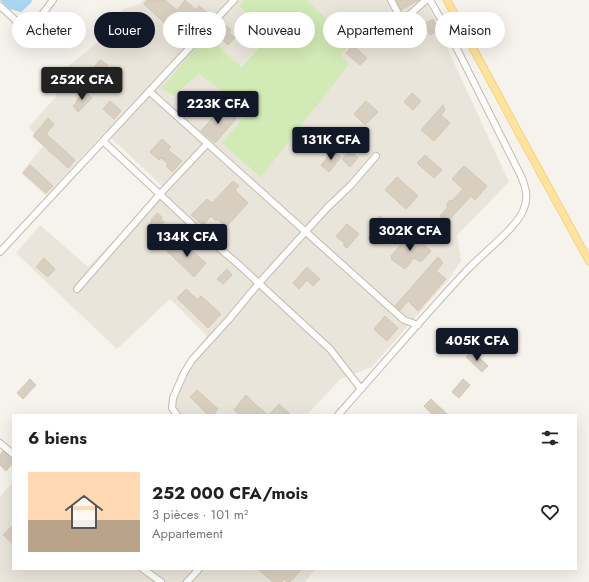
<!DOCTYPE html>
<html lang="fr">
<meta charset="utf-8">
<style>
body{margin:0;font-family:Jost,sans-serif;background:#f2f2f2;color:#222;height:100vh;display:flex;flex-direction:column;font-size:15px;white-space:nowrap}
*{box-sizing:border-box;margin:0}
p{font-size:13px;color:#767676}
.icon{flex:none;width:22px;height:22px;fill:none;stroke:currentColor;stroke-width:2;stroke-linecap:round;stroke-linejoin:round}
.map{position:relative;flex:1;overflow:hidden}
.panel{position:absolute;left:12px;top:414px;width:565px;height:156px;display:flex;flex-direction:column;background:#fff;border-radius:0px;box-shadow:0 4px 16px #0002}
.panel>*{flex:none}
.guide{position:absolute;left:12px;top:12px;width:565px;height:36px;display:flex;gap:8px}
.price{position:absolute;translate:-50% -34px;padding:0 9px;border-radius:4px;background:#111827;color:#fff;font-size:13px;line-height:26px;filter:drop-shadow(0 1px 2px #0008)}
.price::after{content:'';position:absolute;left:50%;top:24px;width:12px;height:9px;margin-left:-6px;background:inherit;clip-path:polygon(0 0,100% 0,50% 100%)}
.price.current{background:#222;color:#fff}
ul{padding:0;list-style:none}
li{display:flex;align-items:center;gap:12px;height:100px;padding:0 16px}
li+li{border-top:1px solid #e0e0e0}
li span{display:grid;place-items:center;flex:none;width:112px;height:80px;border-radius:0px;color:#555}
li>.icon{margin-inline-start:auto}
span .icon{width:48px;height:48px;fill:#fffc;stroke-width:1}
li b{font-size:17px}
h2{display:flex;justify-content:space-between;align-items:center;height:48px;padding:0 16px;font-size:17px}
.pill{padding:0 14px;border-radius:18px;background:#fff;box-shadow:0 4px 16px #0002;font-size:14px;line-height:36px}
.pill.current{background:#111827;color:#fff}
.map>svg:first-child{display:block}
</style>
<div class="map">
<svg width="589" height="582" viewBox="0 0 589 582">
<rect width="100%" height="100%" fill="#f6f3ec"/>
<g fill="#eae5da">
<path d="M 144,0 L 244,0 L 238,6 L 271,34 L 240,67 L 206,35 L 173,96 L 199,74 L 249,111 L 341,56 L 350,42 L 307,0 L 425,0 L 440,29 L 449,52 L 509,182 L 457,235 L 461,261 L 449,279 L 372,367 L 340,379 L 307,415 L 170,415 L 177,377 L 207,336 L 170,299 L 117,349 L 16,253 L 40,225 L 88,267 L 136,218 L 163,187 L 105,132 L 46,196 L 21,173 L 44,145 L 29,127 L 57,95 L 51,80 L 98,42 L 123,9 L 140,4 Z"/>
<path d="M 13,482 L 13,569 L 316,569 L 305,582 L 0,582 L 0,497 Z"/>
</g>
<path fill="#d2eab5" d="M 244,0 L 307,0 L 350,42 L 341,56 L 349,64 L 261,177 L 222,143 L 249,111 L 199,74 L 173,96 L 162,88 L 206,35 L 241,67 L 271,34 L 238,6 Z"/>
<path fill="#a9d4f2" d="M 0,0 L 32,0 L 31,3 L 21,12 L 9,9 Z"/>
<g fill="#d8cfc1" stroke="#d3c7b4">
<path d="M 147,0 L 165,0 L 177,10 L 185,0 L 196,10 L 199,6 L 208,13 L 188,36 L 168,19 L 164,23 L 159,18 L 144,4 Z"/>
<path d="M 396,0 L 419,0 L 401,10 Z"/>
<path d="M 370,13 L 387,29 L 376,41 L 360,24 Z"/>
<path d="M 350,16 L 359,24 L 347,37 L 338,29 Z"/>
<path d="M 433,19 L 439,30 L 430,35 L 424,24 Z"/>
<path d="M 225,25 L 231,30 L 229,32 L 235,38 L 228,45 L 223,40 L 221,42 L 214,36 Z"/>
<path d="M 353,45 L 367,58 L 360,65 L 346,53 Z"/>
<path d="M 100,60 L 108,65 L 99,76 L 92,70 Z"/>
<path d="M 70,67 L 82,78 L 74,87 L 62,76 Z"/>
<path d="M 85,91 L 92,98 L 78,112 L 73,106 L 77,102 L 76,101 Z"/>
<path d="M 412,93 L 421,101 L 413,110 L 404,102 Z"/>
<path d="M 110,101 L 121,111 L 114,119 L 103,109 Z"/>
<path d="M 366,101 L 378,112 L 365,125 L 354,114 Z"/>
<path d="M 443,105 L 445,110 L 441,115 L 450,123 L 434,141 L 421,130 Z"/>
<path d="M 222,107 L 236,119 L 215,143 L 201,131 Z"/>
<path d="M 48,118 L 54,124 L 46,134 L 75,160 L 68,168 L 33,136 Z"/>
<path d="M 162,139 L 171,147 L 168,150 L 182,161 L 172,172 L 166,166 L 168,164 L 161,158 L 159,160 L 150,152 Z"/>
<path d="M 350,150 L 358,158 L 350,167 L 342,159 Z"/>
<path d="M 333,151 L 341,157 L 329,172 L 321,165 Z"/>
<path d="M 425,155 L 442,170 L 434,178 L 417,163 Z"/>
<path d="M 30,165 L 53,186 L 46,193 L 23,173 Z"/>
<path d="M 464,166 L 487,186 L 475,200 L 471,196 L 447,222 L 440,216 L 448,207 L 446,205 L 450,200 L 452,201 L 463,189 L 452,179 Z"/>
<path d="M 397,177 L 418,196 L 406,209 L 385,190 Z"/>
<path d="M 233,181 L 239,186 L 235,190 L 248,203 L 226,227 L 217,219 L 216,221 L 211,216 L 203,225 L 191,215 L 207,199 L 212,203 Z"/>
<path d="M 157,213 L 162,217 L 161,219 L 164,222 L 157,230 L 150,223 L 152,221 L 151,220 Z"/>
<path d="M 380,216 L 387,222 L 385,225 L 390,229 L 376,245 L 368,238 L 375,229 L 372,226 Z"/>
<path d="M 347,224 L 359,234 L 347,248 L 343,245 L 345,244 L 336,236 Z"/>
<path d="M 411,233 L 431,251 L 421,262 L 414,258 L 405,269 L 391,259 L 392,258 L 391,256 Z"/>
<path d="M 177,241 L 186,249 L 193,241 L 198,245 L 192,251 L 206,263 L 194,277 L 167,251 Z"/>
<path d="M 438,257 L 443,263 L 436,271 L 446,279 L 418,311 L 408,301 L 400,310 L 395,306 Z"/>
<path d="M 44,258 L 55,269 L 48,277 L 36,267 Z"/>
<path d="M 307,267 L 320,279 L 313,286 L 307,280 L 299,289 L 293,283 Z"/>
<path d="M 227,269 L 232,275 L 223,284 L 217,279 Z"/>
<path d="M 186,289 L 198,300 L 201,296 L 221,314 L 208,328 L 177,298 Z"/>
<path d="M 385,316 L 398,328 L 387,341 L 374,329 Z"/>
<path d="M 472,351 L 488,366 L 482,372 L 466,357 Z"/>
<path d="M 30,379 L 36,385 L 23,399 L 17,393 Z"/>
<path d="M 463,379 L 470,385 L 459,398 L 452,392 Z"/>
<path d="M 197,390 L 218,409 L 213,415 L 208,415 L 190,397 Z"/>
<path d="M 246,395 L 255,404 L 268,415 L 240,415 L 234,410 Z"/>
<path d="M 431,399 L 448,415 L 433,415 L 424,406 Z"/>
<path d="M 279,404 L 291,415 L 269,415 Z"/>
<path d="M 3,451 L 13,458 L 13,463 L 6,471 L 0,465 L 0,455 Z"/>
<path d="M 13,525 L 13,544 L 3,535 Z"/>
<path d="M 258,569 L 302,569 L 290,582 L 287,582 L 284,579 L 282,582 L 273,582 Z"/>
</g>
<g fill="none" stroke-linecap="round" stroke-linejoin="round">
<defs>
<g id="minor">
<path d="M 391,0 L 400,17 L 403,18 L 408,16 L 426,0"/>
<path d="M 0,6 L 24,28 L 41,16 L 53,0"/>
<path d="M 150,92 L 404,320 L 418,325"/>
<path d="M 103,141 L 200,232 L 238,264 L 330,349 L 361,389"/>
<path d="M 0,252 L 234,0"/>
<path d="M 77,289 L 160,194 L 207,144"/>
<path d="M 177,415 L 172,408 L 173,398 L 184,373 L 192,360 L 230,318 L 259,283 L 327,208 L 351,185 L 376,156"/>
<path d="M 338,415 C 381,367 423,317 467,270 C 482,254 515,229 523,211 C 529,198 526,188 521,176 L 451,37 L 430,0"/>
<path d="M 0,443 L 13,454"/>
<path d="M 143,569 L 161,582"/>
<path d="M 187,582 L 199,569"/>
</g>
<path id="major" d="M 447,0 L 522,139 L 589,261"/>
</defs>
<use href="#minor" stroke="#c2bbae" stroke-width="8"/>
<use href="#major" stroke="#e6c16a" stroke-width="8"/>
<use href="#minor" stroke="#fff" stroke-width="6"/>
<use href="#major" stroke="#ffe39c" stroke-width="7"/>
</g>
</svg>
<b class="price current" style="left:82px;top:101px">252K CFA</b>
<b class="price" style="left:218px;top:125px">223K CFA</b>
<b class="price" style="left:331px;top:161px">131K CFA</b>
<b class="price" style="left:410px;top:252px">302K CFA</b>
<b class="price" style="left:187px;top:258px">134K CFA</b>
<b class="price" style="left:477px;top:362px">405K CFA</b>
<div class="guide">
<a class="pill">Acheter</a>
<a class="pill current">Louer</a>
<a class="pill">Filtres</a>
<a class="pill">Nouveau</a>
<a class="pill">Appartement</a>
<a class="pill">Maison</a>
</div>
<section class="panel">
<h2>6 biens<svg class="icon" aria-label="filters" viewBox="0 0 24 24"><path d="M4 7h16M4 17h16"/><circle cx="9" cy="7" r="2"/><circle cx="15" cy="17" r="2"/></svg></h2>
<ul>
<li><span style="background:linear-gradient(#ffd9b3 60%,#b9a48a 0)"><svg class="icon" aria-label="home" viewBox="0 0 24 24"><path d="M3 11l9-7 9 7M6 9v11h12V9"/></svg></span><div><b>252 000 CFA/mois</b><p>3 pièces · 101 m²</p><p>Appartement</p></div><svg class="icon" aria-label="heart" viewBox="0 0 24 24"><path d="M12 20l-8-8c-3-5 5-10 8-4 3-6 11-1 8 4z"/></svg></li>
</ul>
</section>
</div>
